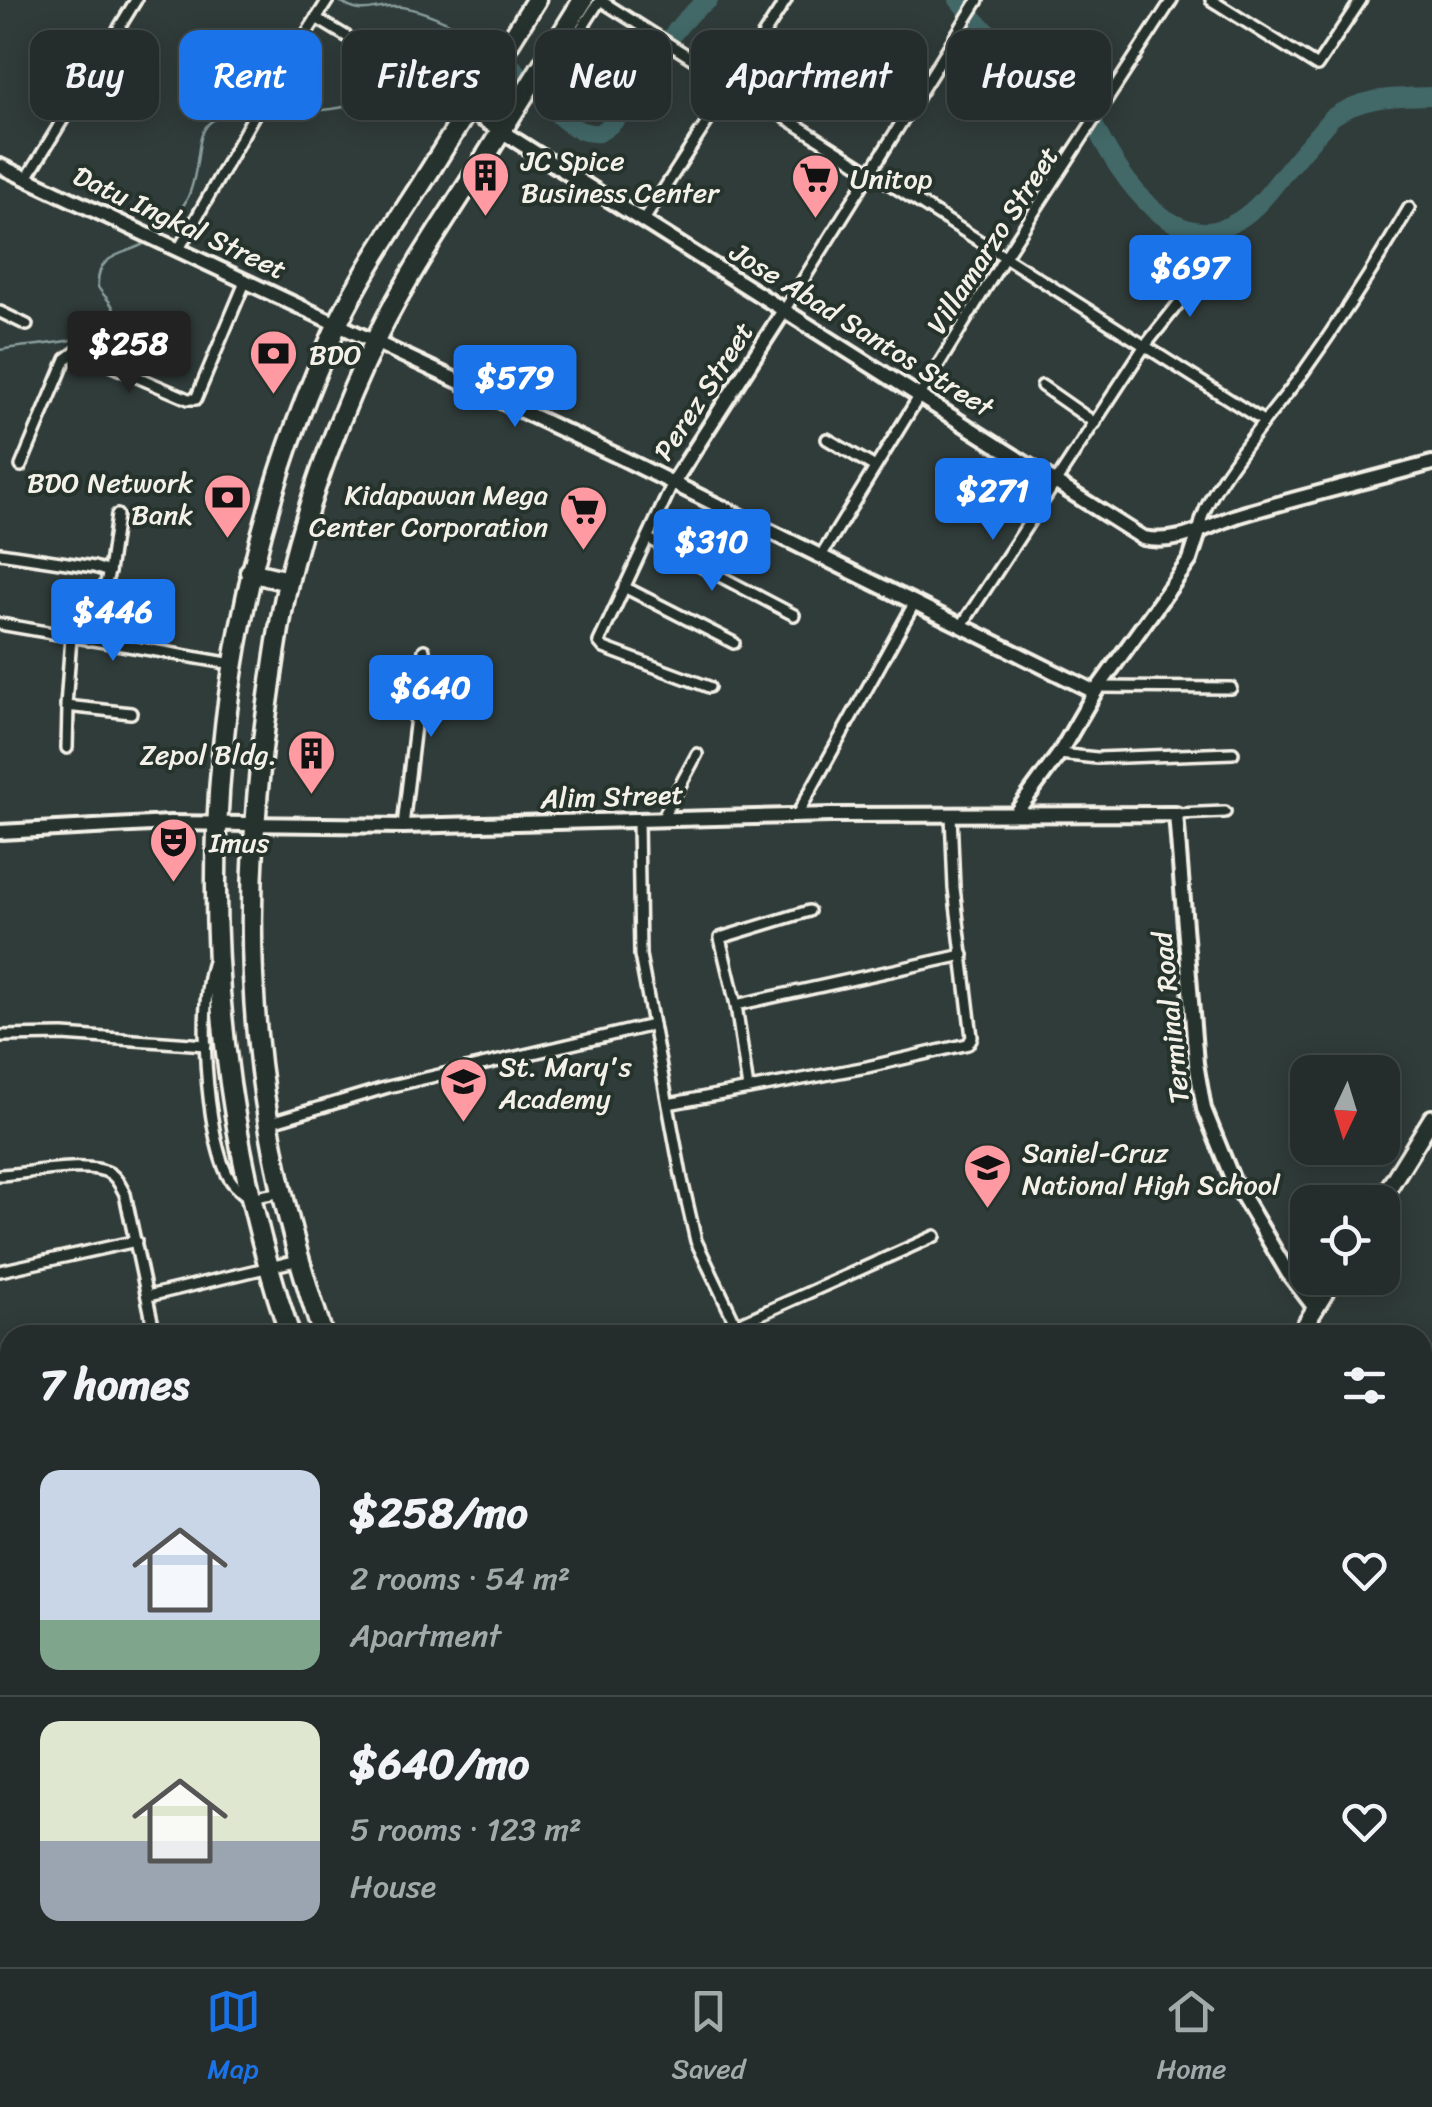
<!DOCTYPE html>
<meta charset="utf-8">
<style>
body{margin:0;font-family:Sriracha,sans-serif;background:#303938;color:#f1f3f6;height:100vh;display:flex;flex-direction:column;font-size:38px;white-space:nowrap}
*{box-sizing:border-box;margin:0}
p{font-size:32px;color:#a3a8a9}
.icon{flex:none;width:55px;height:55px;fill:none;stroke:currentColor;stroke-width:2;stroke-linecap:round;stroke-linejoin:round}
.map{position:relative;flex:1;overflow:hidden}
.panel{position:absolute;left:0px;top:1325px;width:1432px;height:642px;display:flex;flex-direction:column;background:#242d2c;border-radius:30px 30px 0 0;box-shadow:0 5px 25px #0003,0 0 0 2px #414948}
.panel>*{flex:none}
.banner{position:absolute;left:30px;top:30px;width:1372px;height:90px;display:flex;gap:20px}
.needle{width:65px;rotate:184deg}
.controls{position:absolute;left:1290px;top:1055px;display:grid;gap:20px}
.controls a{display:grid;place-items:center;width:110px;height:110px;border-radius:20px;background:#242d2c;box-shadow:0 5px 25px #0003,0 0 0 2px #414948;font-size:50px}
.price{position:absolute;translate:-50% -85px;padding:0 22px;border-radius:10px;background:#1a73e8;color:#fff;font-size:32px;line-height:65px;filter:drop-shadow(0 2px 5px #0008)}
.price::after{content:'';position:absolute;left:50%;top:60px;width:30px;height:22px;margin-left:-15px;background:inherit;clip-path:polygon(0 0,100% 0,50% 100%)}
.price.current{background:#222;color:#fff}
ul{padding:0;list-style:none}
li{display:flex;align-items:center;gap:30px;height:250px;padding:0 40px}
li+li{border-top:2px solid #414948}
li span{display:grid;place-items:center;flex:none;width:280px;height:200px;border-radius:20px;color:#555}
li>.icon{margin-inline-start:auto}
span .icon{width:120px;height:120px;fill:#fffc;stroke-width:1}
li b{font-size:42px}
h2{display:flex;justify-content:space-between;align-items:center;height:120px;padding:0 40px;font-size:42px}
.chip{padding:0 35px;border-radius:20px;background:#242d2c;box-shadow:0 5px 25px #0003,0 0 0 2px #414948;font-size:35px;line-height:90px}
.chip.current{background:#1a73e8;color:#fff}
.tab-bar{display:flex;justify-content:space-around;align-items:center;height:140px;border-top:2px solid #414948;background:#242d2c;font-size:28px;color:#a3a8a9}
.tab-bar a{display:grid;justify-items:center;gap:5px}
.tab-bar .current{color:#1a73e8}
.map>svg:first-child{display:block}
</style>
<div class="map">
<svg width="1432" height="1967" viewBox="0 0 1432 1967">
<rect width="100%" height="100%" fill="#303c3a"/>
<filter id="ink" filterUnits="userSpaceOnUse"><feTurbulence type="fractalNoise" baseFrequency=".01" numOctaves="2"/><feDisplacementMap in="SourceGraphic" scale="20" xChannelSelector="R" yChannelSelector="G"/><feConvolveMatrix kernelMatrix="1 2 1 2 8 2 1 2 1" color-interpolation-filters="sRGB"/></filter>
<g filter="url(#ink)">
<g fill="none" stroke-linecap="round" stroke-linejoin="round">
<g stroke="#899e9b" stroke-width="2.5">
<path d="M 338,0 C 364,20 374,4 402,7 C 427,11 449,22 471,35"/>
<path d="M 411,72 C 431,54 443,36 472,36"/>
<path d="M 262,112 C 312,112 366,113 405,78"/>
<path d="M 155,235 C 169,224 184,209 190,192 C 207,145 184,112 254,112"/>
<path d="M 0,350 C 23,344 117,344 115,314 C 114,303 103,296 98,287 C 96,251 127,256 149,241"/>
</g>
<g stroke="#426767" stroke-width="18">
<path d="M 958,0 C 977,21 999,52 1031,48 C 1046,47 1056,42 1071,50 C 1077,69 1079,90 1087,109 C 1109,161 1169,265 1239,220 C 1262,205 1274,185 1291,165 C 1304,149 1318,134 1331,118 C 1362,96 1395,97 1432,96"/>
<path d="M 472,36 C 494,48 511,65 529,83 C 548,102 567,136 599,133 C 642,110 655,33 709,0"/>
</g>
<defs>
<g id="street">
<path d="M 1211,0 L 1317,66 L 1361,0"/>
<path d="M 316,18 L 467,109"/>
<path d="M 545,64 L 565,55 L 600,0 L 1263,421"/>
<path d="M 27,178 L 136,0"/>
<path d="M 644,220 L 786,0"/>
<path d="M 179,249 L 253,117 L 328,0"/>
<path d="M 785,309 L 978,0"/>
<path d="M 0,312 L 27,325"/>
<path d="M 1042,386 L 1095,423"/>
<path d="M 827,439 L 875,467"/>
<path d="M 21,466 L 66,359 L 77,351 L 188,399 L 196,399 L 246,280"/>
<path d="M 673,483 L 599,642 L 604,648 L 709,687"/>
<path d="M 1199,532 C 1200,493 1279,406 1304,371 C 1341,319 1377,264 1409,208"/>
<path d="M 649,539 L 794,615"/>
<path d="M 0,553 L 94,567 L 109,572 L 89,640"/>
<path d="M 821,556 L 1006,255 L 1172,0"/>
<path d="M 109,572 L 117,515"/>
<path d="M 624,587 L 734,643"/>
<path d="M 0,624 L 233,664"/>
<path d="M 962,625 L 1144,347 L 1206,269"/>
<path d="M 71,637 L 66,706 L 131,713"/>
<path d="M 1099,687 L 1231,688"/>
<path d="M 67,748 L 68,708"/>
<path d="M 1059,754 L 1097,758 L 1233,753"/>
<path d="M 1176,814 L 1225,812"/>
<path d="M 797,815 L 915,602"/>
<path d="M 662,819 L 697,754"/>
<path d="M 638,820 L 640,955 L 682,1180 L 696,1241 L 741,1335"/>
<path d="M 403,826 L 424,650"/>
<path d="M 214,959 C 197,1002 206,1134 228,1176 C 233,1185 241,1192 250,1198 L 282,1192"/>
<path d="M 736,1005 L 963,955"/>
<path d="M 0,1036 L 63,1035 L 206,1045"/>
<path d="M 748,1089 L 736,1005 L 720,938 L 809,911"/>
<path d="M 668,1104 L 867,1067 L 968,1044 L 972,1037 L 954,888 L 951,814"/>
<path d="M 268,1123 L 388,1087 L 653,1025"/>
<path d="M 0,1175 C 27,1174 89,1160 111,1174 C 118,1179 121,1187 125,1194 L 155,1335"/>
<path d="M 0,1271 L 136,1241"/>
<path d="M 148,1296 L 299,1260"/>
<path d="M 587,1335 L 592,1333"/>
<path d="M 723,1335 L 736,1325 L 935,1236"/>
<path d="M 0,1376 L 10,1373"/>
<path d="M 0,1437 L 10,1434"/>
<path d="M 0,1653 L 10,1672"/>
<path d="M 0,1923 L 10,1920"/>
<path d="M 0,1953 L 11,1967"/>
<path d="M 94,1958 L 101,1967"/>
<path d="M 177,1958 L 185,1967"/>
<path d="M 425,1958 L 433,1967"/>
<path d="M 137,1967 L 148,1958"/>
<path d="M 203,1967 L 213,1958"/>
<path d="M 301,1967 L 310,1958"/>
<path d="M 399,1967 L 408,1958"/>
<path d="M 496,1967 L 506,1958"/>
<path d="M 870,1967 L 877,1958"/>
</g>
<g id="secondary">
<path d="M 468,110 L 1143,538 C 1182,546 1210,523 1246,513 C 1307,495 1370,480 1432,463"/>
<path d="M 0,166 L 620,457 L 1095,692"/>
<path d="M 673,483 L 785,309"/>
<path d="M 1015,814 L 1059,754 L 1095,692 L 1190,560 L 1199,532"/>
<path d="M 0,832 L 170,823 L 403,826 L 831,815 L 1176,814 L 1196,1063 L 1204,1109 L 1232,1178 L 1288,1273 L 1315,1308"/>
<path d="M 0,1842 L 10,1840"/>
</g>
<g id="primary">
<path d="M 1380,1202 L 1432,1118"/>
<path d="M 1299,1335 L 1334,1278"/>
<path d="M 917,1967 L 923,1958"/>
</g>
<g id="highway">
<path d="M 250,572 L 288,581"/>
<path d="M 290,1335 C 179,1007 191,639 338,323 C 362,273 394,227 424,180 C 461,120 499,60 536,0"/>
<path d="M 323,1335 C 252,1127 237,942 265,725 C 272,677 277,630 288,583 C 306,504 342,408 378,335 C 407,276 444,222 479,167 C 514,111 548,56 583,0"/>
<path d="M 697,1958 L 707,1967"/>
<path d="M 726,1958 L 737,1967"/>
</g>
</defs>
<use href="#street" stroke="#f4f1e8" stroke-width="16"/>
<use href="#secondary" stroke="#f4f1e8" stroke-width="20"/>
<use href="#primary" stroke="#f4f1e8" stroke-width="22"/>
<use href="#highway" stroke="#f4f1e8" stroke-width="25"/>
<use href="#street" stroke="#26332d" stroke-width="9"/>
<use href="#secondary" stroke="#26332d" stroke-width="12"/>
<use href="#primary" stroke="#26332d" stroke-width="15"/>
<use href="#highway" stroke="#26332d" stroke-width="18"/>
</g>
</g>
<defs>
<symbol id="building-pin" viewBox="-11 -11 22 30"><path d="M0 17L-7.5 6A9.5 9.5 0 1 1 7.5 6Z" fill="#ff9aa2" stroke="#26332d"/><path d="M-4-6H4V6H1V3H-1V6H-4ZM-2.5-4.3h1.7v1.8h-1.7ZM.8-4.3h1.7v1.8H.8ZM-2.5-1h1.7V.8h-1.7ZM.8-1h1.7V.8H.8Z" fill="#111"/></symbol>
<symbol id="supermarket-pin" viewBox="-11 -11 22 30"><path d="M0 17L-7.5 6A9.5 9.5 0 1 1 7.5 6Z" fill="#ff9aa2" stroke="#26332d"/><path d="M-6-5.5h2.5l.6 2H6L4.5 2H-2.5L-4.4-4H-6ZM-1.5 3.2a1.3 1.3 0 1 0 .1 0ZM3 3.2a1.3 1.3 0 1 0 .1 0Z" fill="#111"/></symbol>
<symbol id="bank-pin" viewBox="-11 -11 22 30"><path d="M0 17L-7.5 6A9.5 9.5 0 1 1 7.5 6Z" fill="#ff9aa2" stroke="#26332d"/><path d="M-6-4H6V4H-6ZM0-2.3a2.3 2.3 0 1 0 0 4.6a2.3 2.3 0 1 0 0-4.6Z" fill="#111"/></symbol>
<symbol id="theatre-pin" viewBox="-11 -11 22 30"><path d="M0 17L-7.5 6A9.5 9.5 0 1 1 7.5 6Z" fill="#ff9aa2" stroke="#26332d"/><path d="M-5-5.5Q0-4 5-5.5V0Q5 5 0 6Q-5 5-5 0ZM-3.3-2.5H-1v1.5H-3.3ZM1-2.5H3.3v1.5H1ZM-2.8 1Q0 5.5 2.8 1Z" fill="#111"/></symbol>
<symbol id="school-pin" viewBox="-11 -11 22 30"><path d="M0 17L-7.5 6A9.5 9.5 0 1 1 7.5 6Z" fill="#ff9aa2" stroke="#26332d"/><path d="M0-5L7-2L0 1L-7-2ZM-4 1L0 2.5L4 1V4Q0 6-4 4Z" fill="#111"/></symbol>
</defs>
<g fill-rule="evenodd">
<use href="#building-pin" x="458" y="148" width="55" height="75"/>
<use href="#supermarket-pin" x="788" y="150" width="55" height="75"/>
<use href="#bank-pin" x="246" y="326" width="55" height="75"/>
<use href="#bank-pin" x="200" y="470" width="55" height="75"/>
<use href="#supermarket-pin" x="556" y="482" width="55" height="75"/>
<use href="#building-pin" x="284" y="726" width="55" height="75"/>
<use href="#theatre-pin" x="146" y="814" width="55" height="75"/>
<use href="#school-pin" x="436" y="1054" width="55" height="75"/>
<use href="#school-pin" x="960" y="1140" width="55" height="75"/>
</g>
<g text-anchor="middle" stroke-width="8" stroke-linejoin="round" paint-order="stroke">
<g font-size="28" fill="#f4f1e8" stroke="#26332d" text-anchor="start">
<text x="521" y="170">JC Spice<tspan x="521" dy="32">Business Center</tspan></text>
<text x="850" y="188">Unitop</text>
<text x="309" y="364">BDO</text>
<text x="193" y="492" text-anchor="end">BDO Network<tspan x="193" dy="32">Bank</tspan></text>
<text x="548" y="504" text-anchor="end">Kidapawan Mega<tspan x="548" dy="32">Center Corporation</tspan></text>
<text x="277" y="764" text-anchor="end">Zepol Bldg.</text>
<text x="209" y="852">Imus</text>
<text x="499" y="1076">St. Mary's<tspan x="499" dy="32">Academy</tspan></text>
<text x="1022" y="1162">Saniel-Cruz<tspan x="1022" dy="32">National High School</tspan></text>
</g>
<g font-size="28" fill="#f4f1e8" stroke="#26332d">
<text transform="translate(180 222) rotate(25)" y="10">Datu Ingkal Street</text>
<text transform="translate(992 240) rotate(-57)" y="10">Villamarzo Street</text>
<text transform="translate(862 329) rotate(32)" y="10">Jose Abad Santos Street</text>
<text transform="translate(703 391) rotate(-57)" y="10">Perez Street</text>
<text transform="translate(612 796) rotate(-2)" y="10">Alim Street</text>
<text transform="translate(1170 1018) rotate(-96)" y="10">Terminal Road</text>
</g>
</g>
</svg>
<div class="controls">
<a><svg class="needle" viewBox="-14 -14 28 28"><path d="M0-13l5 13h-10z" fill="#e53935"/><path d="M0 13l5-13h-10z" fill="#a3a8a9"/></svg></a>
<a><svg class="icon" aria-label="locate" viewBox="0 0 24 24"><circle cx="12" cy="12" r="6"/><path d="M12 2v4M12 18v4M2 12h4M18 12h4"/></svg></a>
</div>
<b class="price" style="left:1190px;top:320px">$697</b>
<b class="price current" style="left:129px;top:396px">$258</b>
<b class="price" style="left:515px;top:430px">$579</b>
<b class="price" style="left:993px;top:543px">$271</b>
<b class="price" style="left:712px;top:594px">$310</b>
<b class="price" style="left:113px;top:664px">$446</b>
<b class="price" style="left:431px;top:740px">$640</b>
<div class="banner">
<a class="chip">Buy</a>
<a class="chip current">Rent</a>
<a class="chip">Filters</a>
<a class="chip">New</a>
<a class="chip">Apartment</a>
<a class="chip">House</a>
</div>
<section class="panel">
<h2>7 homes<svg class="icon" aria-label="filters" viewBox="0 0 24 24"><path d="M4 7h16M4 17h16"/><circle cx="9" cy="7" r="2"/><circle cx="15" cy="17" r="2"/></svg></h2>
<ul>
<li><span style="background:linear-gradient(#c9d6e8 75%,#7fa58c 0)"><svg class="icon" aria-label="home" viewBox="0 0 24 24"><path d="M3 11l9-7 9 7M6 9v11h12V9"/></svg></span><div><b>$258/mo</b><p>2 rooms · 54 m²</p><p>Apartment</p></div><svg class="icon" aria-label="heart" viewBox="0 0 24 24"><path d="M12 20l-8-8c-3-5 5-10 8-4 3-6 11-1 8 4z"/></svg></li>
<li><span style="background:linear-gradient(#dfe7d0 60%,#9aa5b1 0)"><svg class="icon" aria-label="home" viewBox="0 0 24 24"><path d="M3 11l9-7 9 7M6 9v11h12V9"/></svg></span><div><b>$640/mo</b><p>5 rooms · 123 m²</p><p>House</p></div><svg class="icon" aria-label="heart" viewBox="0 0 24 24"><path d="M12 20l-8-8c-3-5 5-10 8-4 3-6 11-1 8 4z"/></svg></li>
</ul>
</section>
</div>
<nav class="tab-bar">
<a class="current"><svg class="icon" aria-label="map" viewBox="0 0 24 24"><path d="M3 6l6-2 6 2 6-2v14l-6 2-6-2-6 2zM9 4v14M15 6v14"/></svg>Map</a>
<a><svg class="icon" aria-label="saved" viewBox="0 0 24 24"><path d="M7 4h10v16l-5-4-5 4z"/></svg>Saved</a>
<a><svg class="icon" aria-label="home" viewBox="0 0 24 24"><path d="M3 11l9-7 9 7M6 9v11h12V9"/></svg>Home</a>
</nav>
